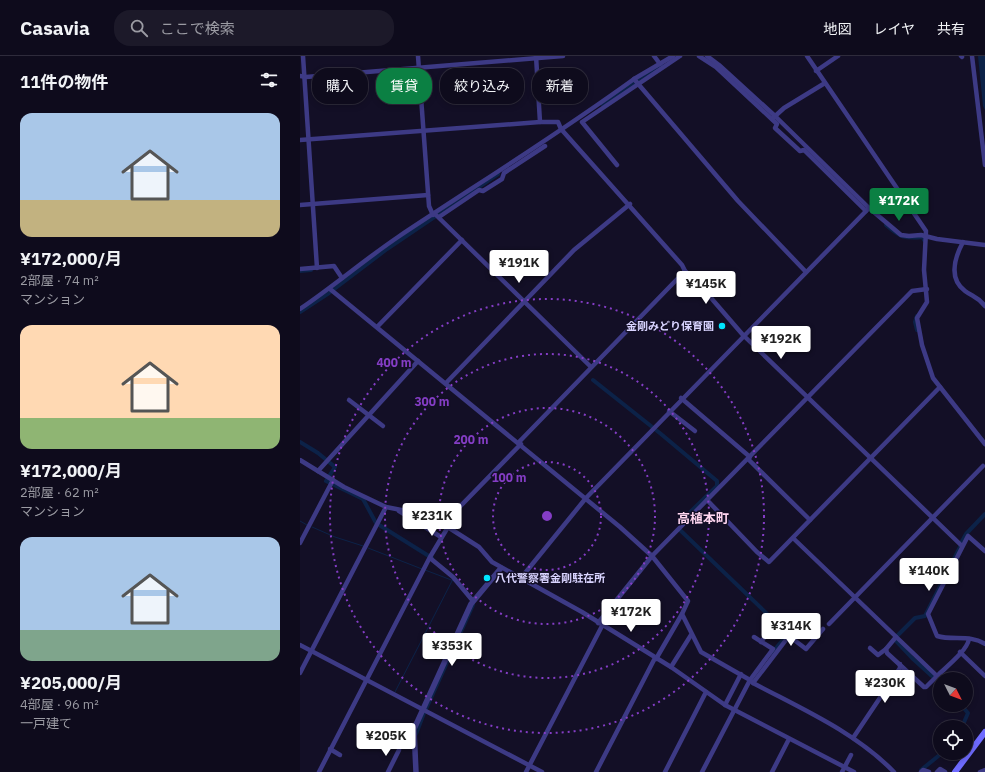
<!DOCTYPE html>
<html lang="ja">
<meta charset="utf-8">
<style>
body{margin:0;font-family:"IBM Plex Sans","Noto Sans JP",sans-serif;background:#1c1929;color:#f1f3f6;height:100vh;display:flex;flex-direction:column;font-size:15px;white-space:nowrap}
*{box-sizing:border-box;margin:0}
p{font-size:13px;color:#9b9ba3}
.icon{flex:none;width:22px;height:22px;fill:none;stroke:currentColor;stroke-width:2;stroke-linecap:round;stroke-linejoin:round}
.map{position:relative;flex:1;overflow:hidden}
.drawer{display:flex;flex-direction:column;background:#0e0b1c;width:300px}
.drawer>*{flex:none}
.banner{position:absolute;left:12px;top:12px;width:380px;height:36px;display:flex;gap:8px}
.needle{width:26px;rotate:132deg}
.tools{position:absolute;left:633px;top:616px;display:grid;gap:8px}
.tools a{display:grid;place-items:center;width:40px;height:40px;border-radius:50%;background:#0e0b1c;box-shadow:0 2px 6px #0003,0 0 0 1px #2e2b3b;font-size:20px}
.price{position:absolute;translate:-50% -34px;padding:0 9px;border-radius:4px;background:#fff;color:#222;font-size:13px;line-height:26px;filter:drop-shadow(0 1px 2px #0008)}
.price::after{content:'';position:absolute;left:50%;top:24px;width:12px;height:9px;margin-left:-6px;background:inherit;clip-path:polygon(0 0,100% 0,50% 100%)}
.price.selected{background:#0b8043;color:#fff}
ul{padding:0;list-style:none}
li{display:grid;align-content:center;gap:8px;height:212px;padding:0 20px}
li span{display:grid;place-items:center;height:124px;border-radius:12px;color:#555}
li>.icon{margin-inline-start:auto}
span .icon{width:72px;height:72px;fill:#fffc;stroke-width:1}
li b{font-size:17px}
h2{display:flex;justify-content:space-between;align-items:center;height:48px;padding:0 20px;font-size:17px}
.chip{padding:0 14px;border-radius:16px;background:#0e0b1c;box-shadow:0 2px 6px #0003,0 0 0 1px #2e2b3b;font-size:14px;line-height:36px}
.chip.selected{background:#0b8043;color:#fff}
header{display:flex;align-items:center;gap:24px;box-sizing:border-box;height:56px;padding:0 20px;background:#0e0b1c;border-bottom:1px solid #2e2b3b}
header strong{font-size:19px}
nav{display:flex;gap:22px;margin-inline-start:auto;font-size:14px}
.search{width:280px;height:36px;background:#1c1929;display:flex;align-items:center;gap:10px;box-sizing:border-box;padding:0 14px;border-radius:16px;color:#9b9ba3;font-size:15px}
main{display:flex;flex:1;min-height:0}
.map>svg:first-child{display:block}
</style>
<header>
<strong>Casavia</strong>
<div class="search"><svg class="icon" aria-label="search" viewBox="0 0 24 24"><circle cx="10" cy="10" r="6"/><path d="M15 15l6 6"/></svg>ここで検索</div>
<nav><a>地図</a><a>レイヤ</a><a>共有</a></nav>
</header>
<main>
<section class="drawer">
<h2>11件の物件<svg class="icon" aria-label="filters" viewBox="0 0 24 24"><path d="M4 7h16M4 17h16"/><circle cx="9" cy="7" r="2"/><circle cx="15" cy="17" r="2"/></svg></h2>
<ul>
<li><span style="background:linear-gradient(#a9c7e8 70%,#c2b280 0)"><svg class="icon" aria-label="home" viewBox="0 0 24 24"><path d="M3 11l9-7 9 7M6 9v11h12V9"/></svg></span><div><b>¥172,000/月</b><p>2部屋 · 74 m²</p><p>マンション</p></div></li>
<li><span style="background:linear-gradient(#ffd9b3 75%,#8fb573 0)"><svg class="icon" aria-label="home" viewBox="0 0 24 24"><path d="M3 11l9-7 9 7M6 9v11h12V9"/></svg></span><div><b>¥172,000/月</b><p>2部屋 · 62 m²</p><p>マンション</p></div></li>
<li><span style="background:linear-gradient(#a9c7e8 75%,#7fa58c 0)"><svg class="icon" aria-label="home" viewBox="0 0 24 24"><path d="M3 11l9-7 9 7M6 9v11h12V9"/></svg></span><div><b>¥205,000/月</b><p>4部屋 · 96 m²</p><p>一戸建て</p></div></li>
</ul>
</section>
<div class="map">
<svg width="685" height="716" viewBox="0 0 685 716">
<rect width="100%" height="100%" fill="#130f26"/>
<path fill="#0c2248" d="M 678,0 L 685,0 L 685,54 L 683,50 Z"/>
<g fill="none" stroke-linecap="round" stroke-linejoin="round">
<g stroke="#0c2248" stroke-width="1">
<path d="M 0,465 L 7,469"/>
<path d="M 12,471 L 35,481 L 63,490"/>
<path d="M 68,492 L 122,513"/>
<path d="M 125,514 L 154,525"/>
<path d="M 95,636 L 152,525"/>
</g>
<g stroke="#0c2248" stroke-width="4">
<path d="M 302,48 L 362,9"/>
<path d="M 586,169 C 600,181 604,183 623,181 L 624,184"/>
<path d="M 0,215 L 11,214"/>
<path d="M 0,256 L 29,237 L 87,193 L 198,118"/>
<path d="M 617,260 L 615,266 L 617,274"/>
<path d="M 293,324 L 361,378 L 417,425 L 417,430 L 380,466"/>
<path d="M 0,386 L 18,397 L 35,411 L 26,425 L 63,443 L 76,467 L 132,502"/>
<path d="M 380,474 L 486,576 L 486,580 L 472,597"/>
<path d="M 661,487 L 666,478 L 685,458"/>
<path d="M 597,580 L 615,562 L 625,560 L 660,491"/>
<path d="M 596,585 L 612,602 L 633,621"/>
<path d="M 637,624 L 640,628"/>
<path d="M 661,649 L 668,657 L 662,671"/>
<path d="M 126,653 L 173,549"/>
<path d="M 116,678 L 124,657"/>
<path d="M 621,714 L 642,697"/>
</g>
<g stroke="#3d3a85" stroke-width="4.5">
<path d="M 3,0 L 17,212"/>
<path d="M 118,0 L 129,150 L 133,159"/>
<path d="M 236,0 L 240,66 L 258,66 L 261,73 L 382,209 L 385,215 L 399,228 L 443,279 L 662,490"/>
<path d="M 354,0 L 360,8"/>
<path d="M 399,0 L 416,11 L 477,68 L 475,72 L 500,95 L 504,94 L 566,155"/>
<path d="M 407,0 L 419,9 L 475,60 L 569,152 L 601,179 L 609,180 L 621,179 L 637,183 L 685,189"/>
<path d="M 507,0 L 626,175 L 624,214 L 627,246 L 617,262 L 622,289 L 633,322 L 685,388"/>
<path d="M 661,0 L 662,1"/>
<path d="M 672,0 L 685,109"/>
<path d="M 516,15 L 538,0"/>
<path d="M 0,20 L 6,21 L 263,0"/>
<path d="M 334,23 L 438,145 L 506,216"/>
<path d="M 473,62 L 484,52 L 525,27"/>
<path d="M 0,84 L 240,66"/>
<path d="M 317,109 L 282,66 L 380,0"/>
<path d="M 0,149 L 128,139"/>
<path d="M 135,158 L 291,311"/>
<path d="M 139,161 L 179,134 L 183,135 L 202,123 L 204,117 L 245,90"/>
<path d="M 663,186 C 655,201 648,222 665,235 C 673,241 677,240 685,250"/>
<path d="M 0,213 L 34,210 L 42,222"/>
<path d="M 30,233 L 320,471 L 352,500 L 388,545 L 382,558 L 401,596 L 450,624 L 402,716"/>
<path d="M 0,253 C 34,230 64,204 98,181 C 176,129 257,79 334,23 L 373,0"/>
<path d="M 77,271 L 162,184"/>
<path d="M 146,327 L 274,194 L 330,148"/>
<path d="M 381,342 L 450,401"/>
<path d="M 49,344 L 83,370"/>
<path d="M 369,355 L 395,375"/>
<path d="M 219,386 L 385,215"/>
<path d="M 448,403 L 510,464"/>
<path d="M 0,404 L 44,431 L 86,451 L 122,458 L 143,468 L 179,491 L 192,506 L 282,556 L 371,611 L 425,649 L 554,716"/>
<path d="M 18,415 L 118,305"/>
<path d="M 407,444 L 457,496 L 469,506 L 640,331"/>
<path d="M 99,455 L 141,481"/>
<path d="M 143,468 L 221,388"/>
<path d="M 493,482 L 637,620 C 646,611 667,595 669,583"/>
<path d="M 0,487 L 33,424"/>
<path d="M 685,495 L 668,480 L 628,558 L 637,580 C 653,585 670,578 685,588"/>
<path d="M 130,502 L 153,521 L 173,545"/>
<path d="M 221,522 L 286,442 L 569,152"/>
<path d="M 298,567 L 352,500 L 612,235 L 627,233"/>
<path d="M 529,568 L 683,410"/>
<path d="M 454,581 L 473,593 L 450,624 L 453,627 C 502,653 555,676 594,716"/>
<path d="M 596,581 L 586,593 L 587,597 L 624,631 L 626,631 L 637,620"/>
<path d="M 461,586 L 470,574"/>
<path d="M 0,589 L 242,716"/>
<path d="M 570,592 L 578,599 L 586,593"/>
<path d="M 660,596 L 685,620"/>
<path d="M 356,603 L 382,558"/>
<path d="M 371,611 L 391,579"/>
<path d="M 0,617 L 86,451"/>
<path d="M 453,627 L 489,580 L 506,593 L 523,573"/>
<path d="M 425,649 L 441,618"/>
<path d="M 553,682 L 600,612 L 600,608"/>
<path d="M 30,693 L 40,699"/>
<path d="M 19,716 L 130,501 L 148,471"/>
<path d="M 88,716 L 99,694"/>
<path d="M 226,716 L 302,570"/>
<path d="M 296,716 L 355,602"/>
<path d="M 365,716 L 406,636"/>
<path d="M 472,716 L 489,683"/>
<path d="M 542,716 L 551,699"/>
<path d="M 621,716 L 623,714 L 629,716"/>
<path d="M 637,716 L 640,713 L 645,716"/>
<path d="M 680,716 L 685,714"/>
</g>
<path stroke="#3d3a85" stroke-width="5.5" d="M 116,716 L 114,673 L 171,548 L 201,512"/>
<path stroke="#6f6bff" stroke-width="6" d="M 655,716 L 685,676"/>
</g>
<g fill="none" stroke="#843dc5" stroke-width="2" stroke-dasharray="2 4">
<circle cx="247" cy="460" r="54"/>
<circle cx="247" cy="460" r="108"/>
<circle cx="247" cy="460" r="162"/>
<circle cx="247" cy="460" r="217"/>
</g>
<g fill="#00e5ff" stroke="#130f26" stroke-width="1.5">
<circle cx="422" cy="270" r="4"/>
<circle cx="187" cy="522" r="4"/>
</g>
<g text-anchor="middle" stroke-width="3" stroke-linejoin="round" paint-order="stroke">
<g font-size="11" font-weight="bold" fill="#d9d4ff" stroke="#130f26" text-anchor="end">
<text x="414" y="274">金剛みどり保育園</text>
<text x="195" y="526" text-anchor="start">八代警察署金剛駐在所</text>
</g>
<g font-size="13" font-weight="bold" fill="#ffd6f0" stroke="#130f26">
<text x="403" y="467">高植本町</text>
</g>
</g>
<circle cx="247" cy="460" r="6" fill="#843dc5" stroke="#130f26" stroke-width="2"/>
<g font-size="12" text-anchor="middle" font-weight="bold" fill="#843dc5" stroke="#130f26" stroke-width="3" stroke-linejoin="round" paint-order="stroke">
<text x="94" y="311">400 m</text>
<text x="132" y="350">300 m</text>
<text x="171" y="388">200 m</text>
<text x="209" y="426">100 m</text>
</g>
</svg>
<div class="tools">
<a><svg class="needle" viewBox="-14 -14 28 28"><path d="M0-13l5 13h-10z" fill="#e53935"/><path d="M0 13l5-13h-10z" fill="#9b9ba3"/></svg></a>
<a><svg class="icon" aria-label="locate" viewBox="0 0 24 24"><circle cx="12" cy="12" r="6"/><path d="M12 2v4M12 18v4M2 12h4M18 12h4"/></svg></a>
</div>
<b class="price selected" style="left:599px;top:166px">¥172K</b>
<b class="price" style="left:219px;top:228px">¥191K</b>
<b class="price" style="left:406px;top:249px">¥145K</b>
<b class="price" style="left:481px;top:304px">¥192K</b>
<b class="price" style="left:132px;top:481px">¥231K</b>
<b class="price" style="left:629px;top:536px">¥140K</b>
<b class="price" style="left:331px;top:577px">¥172K</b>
<b class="price" style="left:491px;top:591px">¥314K</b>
<b class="price" style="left:152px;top:611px">¥353K</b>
<b class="price" style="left:585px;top:648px">¥230K</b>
<b class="price" style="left:86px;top:701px">¥205K</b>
<div class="banner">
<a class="chip">購入</a>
<a class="chip selected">賃貸</a>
<a class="chip">絞り込み</a>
<a class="chip">新着</a>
</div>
</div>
</main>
